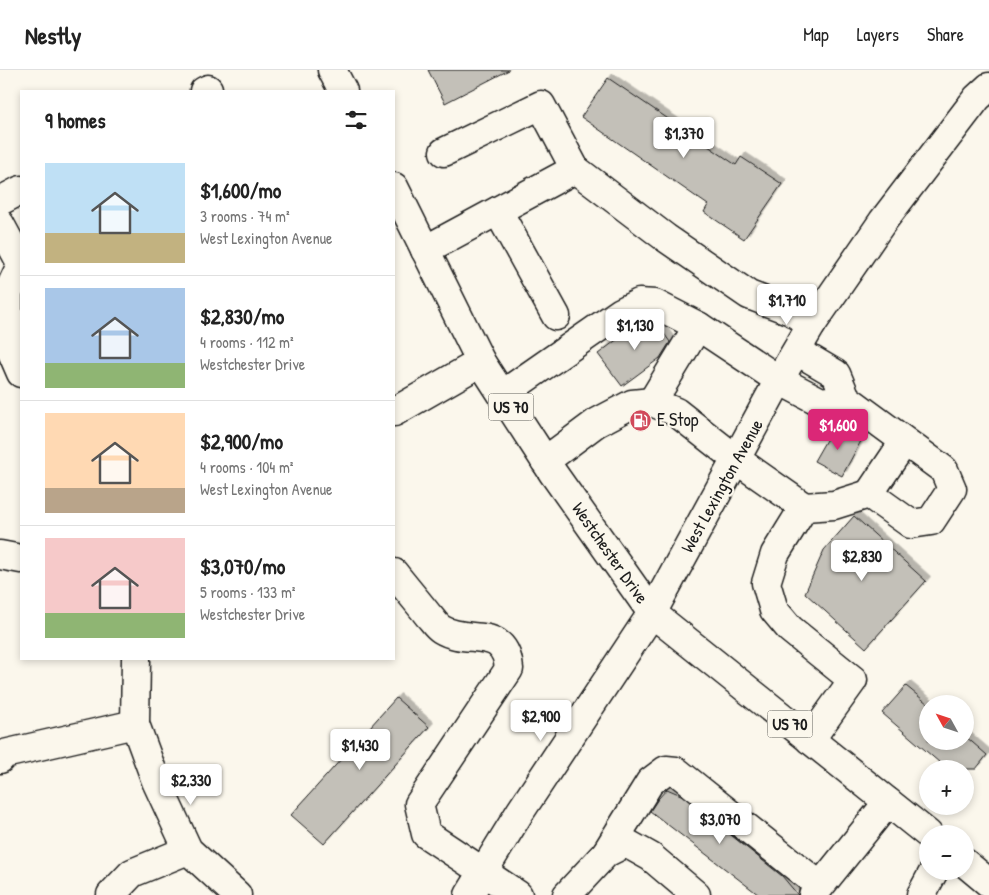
<!DOCTYPE html>
<meta charset="utf-8">
<style>
body{margin:0;font-family:"Patrick Hand",sans-serif;background:#f6f6f6;color:#222;height:100vh;display:flex;flex-direction:column;font-size:19px;white-space:nowrap}
*{box-sizing:border-box;margin:0}
p{font-size:16px;color:#767676}
.icon{flex:none;width:28px;height:28px;fill:none;stroke:currentColor;stroke-width:2;stroke-linecap:round;stroke-linejoin:round}
.map{position:relative;flex:1;overflow:hidden}
.sheet{position:absolute;left:20px;top:20px;width:375px;height:570px;display:flex;flex-direction:column;background:#fff;border-radius:0px;box-shadow:0 2px 8px #0003}
.sheet>*{flex:none}
.needle{width:32px;rotate:310deg}
.fabs{position:absolute;left:919px;top:625px;display:grid;gap:10px}
.fabs a{display:grid;place-items:center;width:55px;height:55px;border-radius:50%;background:#fff;box-shadow:0 2px 8px #0003;font-size:25px}
.price{position:absolute;translate:-50% -42px;padding:0 11px;border-radius:5px;background:#fff;color:#222;font-size:16px;line-height:32px;filter:drop-shadow(0 1px 2px #0008)}
.price::after{content:'';position:absolute;left:50%;top:30px;width:15px;height:11px;margin-left:-8px;background:inherit;clip-path:polygon(0 0,100% 0,50% 100%)}
.price.selected{background:#db2777;color:#fff}
ul{padding:0;list-style:none}
li{display:flex;align-items:center;gap:15px;height:125px;padding:0 25px}
li+li{border-top:1px solid #e0e0e0}
li span{display:grid;place-items:center;flex:none;width:140px;height:100px;border-radius:0px;color:#555}
li>.icon{margin-inline-start:auto}
span .icon{width:60px;height:60px;fill:#fffc;stroke-width:1}
li b{font-size:21px}
h2{display:flex;justify-content:space-between;align-items:center;height:60px;padding:0 25px;font-size:21px}
header{display:flex;align-items:center;gap:30px;box-sizing:border-box;height:70px;padding:0 25px;background:#fff;border-bottom:1px solid #e0e0e0}
header strong{font-size:24px}
nav{display:flex;gap:28px;margin-inline-start:auto;font-size:18px}
.map>svg:first-child{display:block}
</style>
<header>
<strong>Nestly</strong>
<nav><a>Map</a><a>Layers</a><a>Share</a></nav>
</header>
<div class="map">
<svg width="989" height="825" viewBox="0 0 989 825">
<defs>
<filter id="shadow"><feDropShadow dx="4.5" dy="-4.5" stdDeviation="0" flood-color="#0004"/></filter>
</defs>
<rect width="100%" height="100%" fill="#fbf7ec"/>
<filter id="ink" filterUnits="userSpaceOnUse"><feTurbulence type="fractalNoise" baseFrequency=".02" numOctaves="2"/><feDisplacementMap in="SourceGraphic" scale="10" xChannelSelector="R" yChannelSelector="G"/><feConvolveMatrix kernelMatrix="1 2 1 2 8 2 1 2 1" color-interpolation-filters="sRGB"/></filter>
<g filter="url(#ink)">
<g fill="#c3c0b8" stroke="#1c1c1c" filter="url(#shadow)">
<path d="M 428,0 L 509,0 L 445,33 Z"/>
<path d="M 608,8 L 736,95 L 741,87 L 782,114 L 744,169 L 704,142 L 708,135 L 581,47 Z"/>
<path d="M 644,249 L 655,251 L 670,272 L 660,288 L 622,316 L 598,284 Z"/>
<path d="M 834,356 L 861,371 L 842,406 L 814,391 Z"/>
<path d="M 854,446 L 926,511 L 866,578 L 805,523 L 824,480 Z"/>
<path d="M 906,616 L 928,634 L 928,671 L 965,671 L 965,666 L 987,685 L 976,699 L 947,699 L 882,643 Z"/>
<path d="M 396,628 L 429,657 L 324,774 L 291,745 Z"/>
<path d="M 667,719 L 681,725 L 782,806 L 798,825 L 759,825 L 650,741 L 658,729 Z"/>
</g>
<g fill="none" stroke-linecap="round" stroke-linejoin="round">
<defs>
<g id="minor">
<path d="M 204,21 L 208,19"/>
<path d="M 444,82 L 541,35 L 575,99"/>
<path d="M 0,131 L 21,120"/>
<path d="M 498,141 L 556,246"/>
<path d="M 0,154 L 21,193"/>
<path d="M 425,180 L 575,99 L 666,168 L 749,225 L 791,241 L 812,254"/>
<path d="M 21,195 L 8,223 L 8,273 L 21,303"/>
<path d="M 503,324 L 621,242 L 639,233 L 655,234 L 698,256 L 779,310 L 821,332 L 846,328 L 836,304 L 797,281"/>
<path d="M 652,332 L 698,256"/>
<path d="M 394,342 L 481,292"/>
<path d="M 545,391 L 596,353 L 632,334 L 652,332 L 676,342 L 737,390 L 804,437 L 775,484 L 766,513 L 774,540 L 790,559 L 853,610 L 810,670"/>
<path d="M 869,424 L 904,372"/>
<path d="M 804,437 L 834,435 L 869,424 L 911,454 L 931,451 L 952,419 L 944,400 L 846,328"/>
<path d="M 0,485 L 21,489"/>
<path d="M 394,503 C 405,517 417,531 428,545 C 432,549 436,556 441,559 C 468,576 505,553 509,599 L 419,734 L 426,764 L 518,825"/>
<path d="M 135,654 L 156,711 L 188,780 L 237,825"/>
<path d="M 0,689 L 4,684 L 135,654 L 136,589"/>
<path d="M 606,783 L 650,712 L 666,700 L 676,701 L 820,816"/>
<path d="M 111,825 L 132,803 L 188,780"/>
<path d="M 469,825 L 520,742 L 652,543 L 779,310 L 812,254 L 883,151 L 977,28 L 989,17"/>
<path d="M 567,825 L 606,783 L 626,773 L 651,787 L 696,825"/>
<path d="M 813,825 L 888,732"/>
<path d="M 921,825 L 934,801"/>
</g>
<g id="major">
<path d="M 332,0 L 343,21"/>
<path d="M 394,117 L 481,292 L 553,403 L 652,543 L 928,764"/>
<path d="M 965,793 L 989,813"/>
</g>
</defs>
<use href="#minor" stroke="#1c1c1c" stroke-width="31"/>
<use href="#major" stroke="#1c1c1c" stroke-width="31"/>
<use href="#minor" stroke="#fbf7ec" stroke-width="28"/>
<use href="#major" stroke="#fbf7ec" stroke-width="28"/>
</g>
</g>
<defs>
<symbol id="fuel-disc" viewBox="-11 -11 22 22"><circle r="9.5" fill="#d1495b" stroke="#fbf7ec"/><path d="M-5.5-6h7V0h2V4h1.3V-2.5L3-4.5l.8-.8L6-3V5H2.5V1h-1V6h-7ZM-4.2-4.7v3.2H.2V-4.7Z" fill="#fff"/></symbol>
</defs>
<g fill-rule="evenodd">
<use href="#fuel-disc" x="628" y="338" width="25" height="25"/>
</g>
<g text-anchor="middle" stroke-width="4.5" stroke-linejoin="round" paint-order="stroke">
<g fill="#fbf7ec" stroke="#5f5e5a" stroke-width="1">
<rect x="488.5" y="323.5" width="45" height="27" rx="4"/>
<rect x="767.5" y="640.5" width="45" height="27" rx="4"/>
</g>
<g font-size="16" font-weight="bold" fill="#1c1c1c">
<text x="511" y="343">US 70</text>
<text x="790" y="660">US 70</text>
</g>
<g font-size="18" fill="#1c1c1c" stroke="#fbf7ec" text-anchor="start">
<text x="657" y="356">E Stop</text>
</g>
<g font-size="18" fill="#1c1c1c" stroke="#fbf7ec">
<text transform="translate(722 416) rotate(-61)" y="6">West Lexington Avenue</text>
<text transform="translate(610 483) rotate(55)" y="6">Westchester Drive</text>
</g>
</g>
</svg>
<div class="fabs">
<a><svg class="needle" viewBox="-14 -14 28 28"><path d="M0-13l5 13h-10z" fill="#e53935"/><path d="M0 13l5-13h-10z" fill="#767676"/></svg></a>
<a>+</a>
<a>−</a>
</div>
<b class="price" style="left:684px;top:89px">$1,370</b>
<b class="price" style="left:787px;top:256px">$1,710</b>
<b class="price" style="left:635px;top:281px">$1,130</b>
<b class="price selected" style="left:838px;top:381px">$1,600</b>
<b class="price" style="left:862px;top:512px">$2,830</b>
<b class="price" style="left:541px;top:672px">$2,900</b>
<b class="price" style="left:360px;top:701px">$1,430</b>
<b class="price" style="left:191px;top:736px">$2,330</b>
<b class="price" style="left:720px;top:775px">$3,070</b>
<section class="sheet">
<h2>9 homes<svg class="icon" aria-label="filters" viewBox="0 0 24 24"><path d="M4 7h16M4 17h16"/><circle cx="9" cy="7" r="2"/><circle cx="15" cy="17" r="2"/></svg></h2>
<ul>
<li><span style="background:linear-gradient(#bfe0f5 70%,#c2b280 0)"><svg class="icon" aria-label="home" viewBox="0 0 24 24"><path d="M3 11l9-7 9 7M6 9v11h12V9"/></svg></span><div><b>$1,600/mo</b><p>3 rooms · 74 m²</p><p>West Lexington Avenue</p></div></li>
<li><span style="background:linear-gradient(#a9c7e8 75%,#8fb573 0)"><svg class="icon" aria-label="home" viewBox="0 0 24 24"><path d="M3 11l9-7 9 7M6 9v11h12V9"/></svg></span><div><b>$2,830/mo</b><p>4 rooms · 112 m²</p><p>Westchester Drive</p></div></li>
<li><span style="background:linear-gradient(#ffd9b3 75%,#b9a48a 0)"><svg class="icon" aria-label="home" viewBox="0 0 24 24"><path d="M3 11l9-7 9 7M6 9v11h12V9"/></svg></span><div><b>$2,900/mo</b><p>4 rooms · 104 m²</p><p>West Lexington Avenue</p></div></li>
<li><span style="background:linear-gradient(#f6c9c9 75%,#8fb573 0)"><svg class="icon" aria-label="home" viewBox="0 0 24 24"><path d="M3 11l9-7 9 7M6 9v11h12V9"/></svg></span><div><b>$3,070/mo</b><p>5 rooms · 133 m²</p><p>Westchester Drive</p></div></li>
</ul>
</section>
</div>
